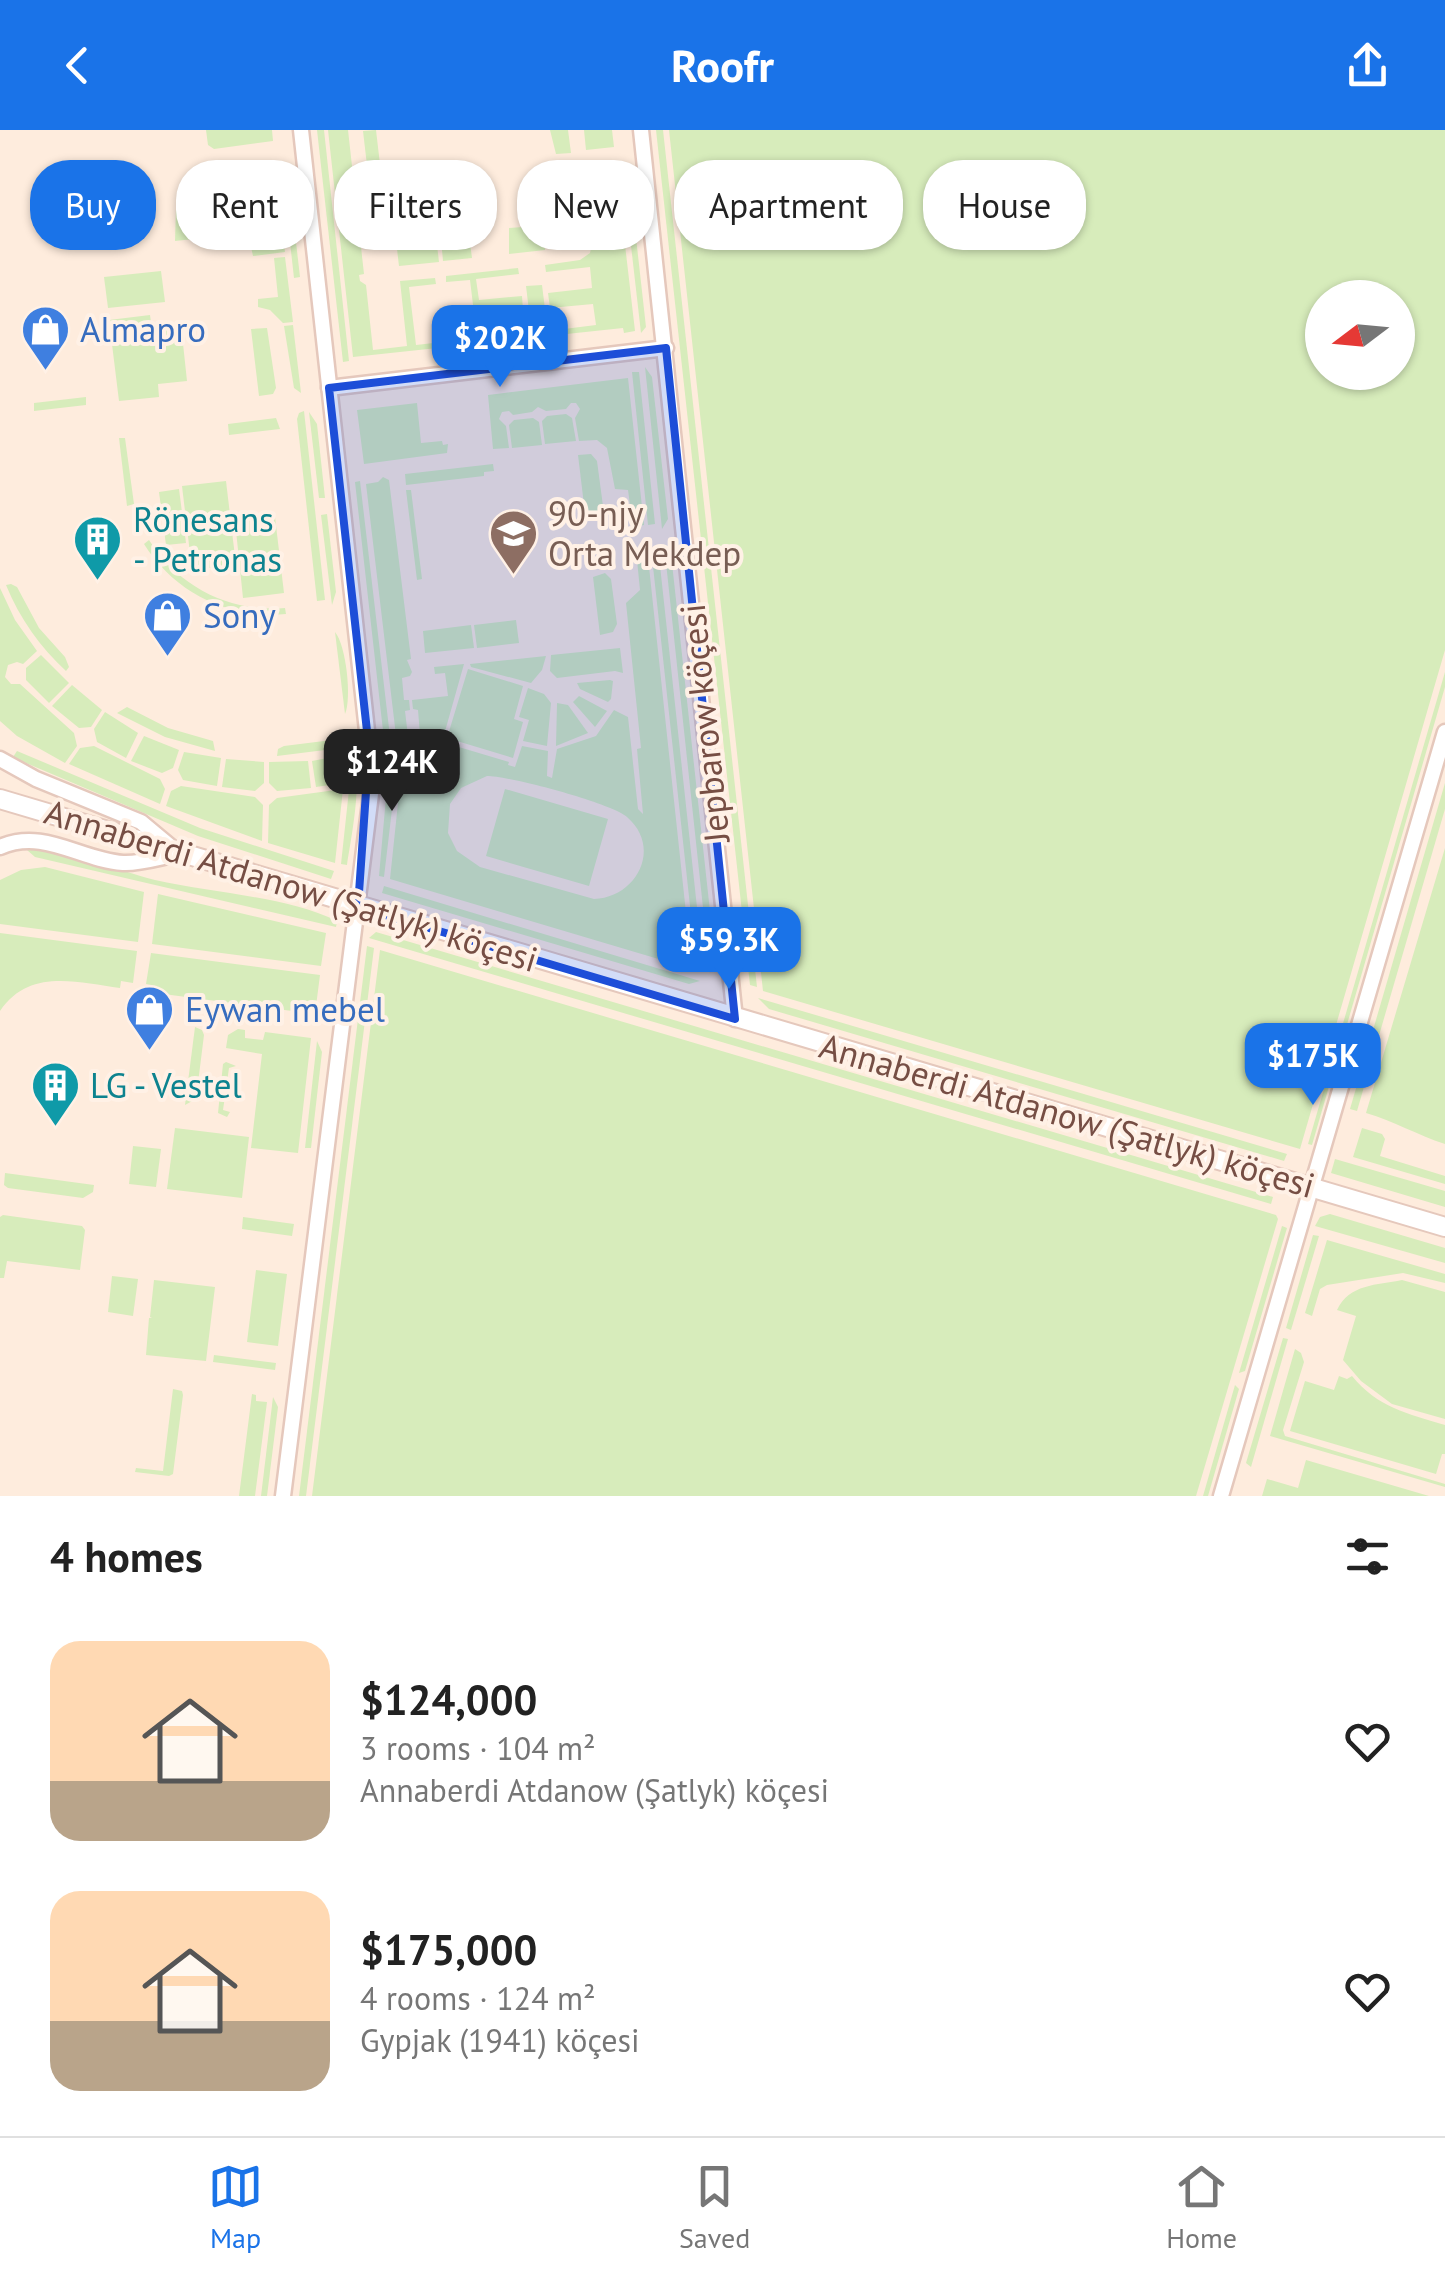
<!DOCTYPE html>
<meta charset="utf-8">
<style>
body{margin:0;font-family:"PT Sans",sans-serif;background:#f2f2f2;color:#222;height:100vh;display:flex;flex-direction:column;font-size:38px;white-space:nowrap}
*{box-sizing:border-box;margin:0}
p{font-size:32px;color:#767676}
.icon{flex:none;width:55px;height:55px;fill:none;stroke:currentColor;stroke-width:2;stroke-linecap:round;stroke-linejoin:round}
.map{position:relative;height:1366px;overflow:hidden}
.panel{display:flex;flex-direction:column;background:#fff;flex:1}
.panel>*{flex:none}
.top-card{position:absolute;left:30px;top:30px;width:1385px;height:90px;display:flex;gap:20px}
.needle{width:65px;rotate:254deg}
.fabs{position:absolute;left:1305px;top:150px;display:grid;gap:20px}
.fabs a{display:grid;place-items:center;width:110px;height:110px;border-radius:50%;background:#fff;box-shadow:0 2px 8px #0004;font-size:50px}
.price{position:absolute;translate:-50% -85px;padding:0 22px;border-radius:20px;background:#1a73e8;color:#fff;font-size:32px;line-height:65px;filter:drop-shadow(0 2px 5px #0008)}
.price::after{content:'';position:absolute;left:50%;top:60px;width:30px;height:22px;margin-left:-15px;background:inherit;clip-path:polygon(0 0,100% 0,50% 100%)}
.price.current{background:#222;color:#fff}
ul{padding:0;list-style:none}
li{display:flex;align-items:center;gap:30px;height:250px;padding:0 50px}
li span{display:grid;place-items:center;flex:none;width:280px;height:200px;border-radius:30px;color:#555}
li>.icon{margin-inline-start:auto}
span .icon{width:120px;height:120px;fill:#fffc;stroke-width:1}
li b{font-size:42px}
h2{display:flex;justify-content:space-between;align-items:center;height:120px;padding:0 50px;font-size:42px}
.pill{padding:0 35px;border-radius:40px;background:#fff;box-shadow:0 2px 8px #0004;font-size:35px;line-height:90px}
.pill.current{background:#1a73e8;color:#fff}
header{display:flex;justify-content:space-between;align-items:center;height:130px;padding:0 50px;background:#1a73e8;color:#fff;font-size:45px;font-weight:600}
.dock{display:flex;justify-content:space-around;align-items:center;height:140px;border-top:2px solid #e0e0e0;background:#fff;font-size:28px;color:#767676}
.dock a{display:grid;justify-items:center;gap:5px}
.dock .current{color:#1a73e8}
.map>svg:first-child{display:block}
</style>
<header><svg class="icon" aria-label="back" viewBox="0 0 24 24"><path d="M15 5l-7 7 7 7"/></svg>Roofr<svg class="icon" aria-label="share" viewBox="0 0 24 24"><path d="M12 15V3M7 8l5-5 5 5M5 13v7h14v-7"/></svg></header>
<div class="map">
<svg width="1445" height="1366" viewBox="0 0 1445 1366">
<rect width="100%" height="100%" fill="#feecdd"/>
<g fill="#d7ecbb" fill-rule="evenodd">
<path d="M 206,0 L 272,0 L 273,11 L 214,19 L 208,15 Z"/>
<path d="M 317,0 L 324,0 L 349,231 L 343,232 Z"/>
<path d="M 328,0 L 348,0 L 364,144 L 359,145 L 360,151 L 366,155 L 373,220 L 407,216 L 400,151 L 435,148 L 436,154 L 409,157 L 416,215 L 477,208 L 470,150 L 446,152 L 446,146 L 518,138 L 519,144 L 476,149 L 479,170 L 522,166 L 523,181 L 481,186 L 483,208 L 531,203 L 531,195 L 546,193 L 548,201 L 596,195 L 593,174 L 550,178 L 548,163 L 592,158 L 590,137 L 546,142 L 545,135 L 580,130 L 590,123 L 595,98 L 588,40 L 616,37 L 635,201 L 624,203 L 623,198 L 353,227 Z"/>
<path d="M 376,0 L 381,43 L 368,44 L 363,1 Z"/>
<path d="M 550,0 L 568,0 L 571,23 L 556,24 Z"/>
<path d="M 584,0 L 612,0 L 614,17 L 586,20 Z"/>
<path d="M 656,0 L 663,0 L 757,857 L 750,855 Z"/>
<path d="M 669,0 L 1445,0 L 1445,520 L 1300,1019 L 763,861 ZM 1322,168 L 1398,168 L 1398,242 L 1322,242 Z"/>
<path d="M 275,37 L 285,122 L 253,126 L 251,117 L 227,119 L 225,94 L 233,93 L 233,89 L 274,83 L 269,46 L 231,50 L 230,41 Z"/>
<path d="M 622,37 L 629,45 L 646,197 L 641,203 Z"/>
<path d="M 282,40 L 289,51 L 300,147 L 294,148 Z"/>
<path d="M 433,46 L 434,54 L 387,59 L 386,51 Z"/>
<path d="M 573,46 L 576,73 L 558,75 L 559,48 Z"/>
<path d="M 384,68 L 388,112 L 375,114 L 370,70 Z"/>
<path d="M 191,76 L 193,83 L 210,82 L 213,107 L 175,111 L 176,78 Z"/>
<path d="M 577,79 L 578,114 L 553,119 L 549,82 Z"/>
<path d="M 541,86 L 545,120 L 509,124 L 509,98 L 523,97 L 523,88 Z"/>
<path d="M 450,97 L 451,105 L 469,106 L 472,128 L 443,131 L 440,98 Z"/>
<path d="M 437,115 L 439,132 L 399,136 L 397,119 Z"/>
<path d="M 285,127 L 293,192 L 283,193 L 270,180 L 258,177 L 258,169 L 278,167 L 274,128 Z"/>
<path d="M 161,141 L 165,172 L 108,178 L 104,147 Z"/>
<path d="M 542,155 L 546,187 L 530,189 L 526,156 Z"/>
<path d="M 150,185 L 152,199 L 181,195 L 187,251 L 158,254 L 159,267 L 119,271 L 109,190 Z"/>
<path d="M 293,195 L 301,263 L 294,258 L 284,196 Z"/>
<path d="M 267,198 L 276,258 L 273,264 L 259,266 L 251,199 Z"/>
<path d="M 645,237 L 652,247 L 668,389 L 662,399 Z"/>
<path d="M 632,242 L 639,242 L 655,394 L 648,395 Z"/>
<path d="M 628,248 L 644,395 L 633,397 L 628,360 L 615,359 L 607,318 L 597,310 L 579,311 L 575,288 L 580,279 L 576,273 L 571,273 L 566,279 L 546,281 L 538,277 L 532,282 L 513,285 L 509,281 L 502,282 L 499,289 L 506,296 L 509,318 L 493,319 L 488,265 Z"/>
<path d="M 86,267 L 86,275 L 34,281 L 34,273 Z"/>
<path d="M 417,273 L 421,313 L 442,311 L 443,315 L 448,314 L 447,323 L 364,334 L 357,280 Z"/>
<path d="M 304,281 L 325,470 L 317,471 L 297,289 L 299,283 Z"/>
<path d="M 309,282 L 317,294 L 325,368 L 319,368 Z"/>
<path d="M 566,284 L 572,288 L 576,311 L 545,314 L 542,291 L 547,286 Z"/>
<path d="M 276,288 L 280,299 L 229,305 L 228,294 Z"/>
<path d="M 533,288 L 539,292 L 542,315 L 512,318 L 509,295 L 514,290 Z"/>
<path d="M 119,308 L 125,308 L 134,374 L 127,376 Z"/>
<path d="M 591,324 L 597,331 L 603,376 L 600,382 L 585,383 L 578,325 Z"/>
<path d="M 493,334 L 494,341 L 484,342 L 484,346 L 406,355 L 405,344 Z"/>
<path d="M 383,347 L 389,350 L 411,529 L 407,530 L 412,542 L 410,546 L 402,548 L 404,570 L 409,570 L 410,580 L 405,581 L 408,606 L 420,605 L 418,580 L 413,579 L 412,570 L 448,566 L 445,543 L 435,544 L 434,537 L 464,534 L 442,612 L 509,632 L 508,635 L 515,637 L 522,616 L 548,621 L 547,646 L 552,648 L 557,619 L 596,606 L 614,580 L 628,587 L 638,679 L 643,684 L 637,619 L 641,618 L 626,473 L 640,460 L 636,420 L 647,418 L 692,839 L 390,749 L 398,673 L 397,614 L 366,354 L 378,352 ZM 487,646 C 509,646 611,673 627,687 C 663,718 636,768 594,769 L 480,737 L 457,721 L 448,703 L 450,674 L 461,658 Z"/>
<path d="M 226,351 L 236,435 L 192,440 L 182,356 Z"/>
<path d="M 360,351 L 391,615 L 393,671 L 384,747 L 379,746 L 388,645 L 355,352 Z"/>
<path d="M 179,359 L 186,413 L 166,415 L 159,362 Z"/>
<path d="M 406,360 L 411,360 L 422,449 L 417,450 Z"/>
<path d="M 327,384 L 336,462 L 332,475 L 321,385 Z"/>
<path d="M 275,387 L 284,463 L 243,468 L 235,391 Z"/>
<path d="M 149,410 C 179,457 230,483 285,478 L 286,484 C 228,489 175,463 144,414 Z"/>
<path d="M 664,414 L 671,424 L 715,827 L 710,843 Z"/>
<path d="M 658,417 L 704,842 L 697,840 L 651,418 Z"/>
<path d="M 605,443 L 611,449 L 617,494 L 613,502 L 600,505 L 593,447 Z"/>
<path d="M 11,454 L 17,457 L 39,498 L 65,527 L 69,537 L 66,541 C 40,517 20,489 6,455 Z"/>
<path d="M 0,458 L 15,490 L 37,521 L 23,534 L 17,532 L 8,535 L 5,547 L 11,554 L 20,554 L 74,603 L 77,616 L 65,633 L 17,606 L 0,591 Z"/>
<path d="M 516,490 L 519,513 L 477,518 L 474,495 Z"/>
<path d="M 471,495 L 474,518 L 425,523 L 423,501 Z"/>
<path d="M 335,502 C 346,515 352,568 345,584 Z"/>
<path d="M 620,518 L 623,543 L 615,541 L 557,548 L 550,541 L 551,525 Z"/>
<path d="M 41,525 L 69,553 L 49,573 L 26,550 L 26,538 Z"/>
<path d="M 546,526 L 542,540 L 531,553 L 471,537 L 470,534 Z"/>
<path d="M 468,539 L 523,556 L 514,589 L 523,592 L 513,628 L 447,608 Z"/>
<path d="M 1445,542 L 1445,557 L 1312,1015 L 1308,1014 Z"/>
<path d="M 610,550 L 613,551 L 611,569 L 608,572 L 580,559 L 577,553 Z"/>
<path d="M 72,555 L 102,580 L 91,597 L 79,598 L 52,576 Z"/>
<path d="M 528,558 L 544,564 L 551,573 L 547,616 L 523,611 L 529,590 L 519,587 Z"/>
<path d="M 579,566 L 607,581 L 595,597 L 573,572 Z"/>
<path d="M 557,573 L 568,575 L 588,603 L 556,616 Z"/>
<path d="M 127,577 L 168,598 L 213,611 L 215,621 L 165,607 L 117,583 Z"/>
<path d="M 105,582 L 138,603 L 126,628 L 97,612 L 94,599 Z"/>
<path d="M 144,606 L 179,620 L 173,638 L 162,643 L 131,631 Z"/>
<path d="M 340,609 L 341,618 L 277,626 L 278,619 L 284,616 Z"/>
<path d="M 347,614 C 367,632 351,708 347,735 L 341,734 L 349,660 Z"/>
<path d="M 94,616 L 160,649 L 165,659 L 160,674 L 69,634 L 80,618 Z"/>
<path d="M 17,621 L 200,698 L 334,741 L 331,749 L 198,706 L 26,633 L 13,627 Z"/>
<path d="M 184,622 L 221,628 L 217,656 L 183,650 L 178,640 Z"/>
<path d="M 343,625 L 343,653 L 316,657 L 312,631 Z"/>
<path d="M 226,629 L 264,632 L 264,653 L 255,661 L 222,657 Z"/>
<path d="M 308,631 L 311,658 L 277,661 L 269,653 L 269,632 Z"/>
<path d="M 1445,653 L 1445,679 L 1357,981 L 1350,979 Z"/>
<path d="M 181,656 L 255,667 L 263,675 L 262,711 L 166,676 L 171,661 Z"/>
<path d="M 343,659 L 335,733 L 268,713 L 269,675 L 277,668 Z"/>
<path d="M 505,659 L 608,689 L 589,756 L 486,726 Z"/>
<path d="M 1445,718 L 1445,1014 C 1417,1005 1394,991 1366,983 Z"/>
<path d="M 27,720 C 65,716 117,741 155,750 C 212,763 285,766 337,791 L 336,797 L 35,727 Z"/>
<path d="M 45,737 L 144,762 L 138,812 L 0,794 L 0,750 L 21,740 Z"/>
<path d="M 384,756 L 700,851 L 689,854 L 382,763 Z"/>
<path d="M 158,764 L 326,803 L 321,836 L 152,814 Z"/>
<path d="M 376,802 L 1273,1067 L 1271,1074 L 369,808 Z"/>
<path d="M 0,803 L 137,821 L 133,853 L 121,851 L 120,858 C 76,852 29,838 0,881 Z"/>
<path d="M 367,816 L 374,818 L 306,1366 L 299,1366 Z"/>
<path d="M 380,820 L 1276,1085 L 1278,1089 L 1196,1366 L 312,1366 Z"/>
<path d="M 151,823 L 320,845 L 315,884 L 156,863 L 157,856 L 146,854 Z"/>
<path d="M 758,868 L 1287,1024 L 1284,1031 L 769,879 Z"/>
<path d="M 195,897 L 202,900 L 204,905 L 196,969 L 185,975 Z"/>
<path d="M 238,899 L 245,900 L 245,908 L 263,910 L 265,902 L 311,908 L 298,1023 L 251,1018 L 262,924 L 226,918 L 228,905 Z"/>
<path d="M 317,911 L 322,922 L 311,1018 L 305,1018 Z"/>
<path d="M 226,932 L 236,936 L 229,938 L 223,980 L 230,982 L 227,987 L 218,983 L 223,934 Z"/>
<path d="M 175,998 L 249,1007 L 242,1068 L 167,1059 Z"/>
<path d="M 1362,998 L 1382,1004 L 1385,1009 L 1380,1026 L 1445,1046 L 1445,1054 L 1353,1027 Z"/>
<path d="M 133,1016 L 161,1019 L 156,1057 L 129,1054 Z"/>
<path d="M 1335,1029 L 1445,1061 L 1445,1077 L 1331,1043 Z"/>
<path d="M 5,1043 L 94,1055 L 93,1062 L 83,1068 L 8,1058 L 4,1055 Z"/>
<path d="M 1330,1084 L 1445,1118 L 1445,1133 L 1315,1096 L 1320,1087 Z"/>
<path d="M 3,1085 L 82,1096 L 85,1100 L 80,1140 L 7,1131 L 4,1148 L 0,1148 L 0,1087 Z"/>
<path d="M 243,1087 L 294,1094 L 292,1106 L 242,1099 Z"/>
<path d="M 1282,1096 L 1287,1098 L 1245,1241 L 1239,1243 Z"/>
<path d="M 1313,1105 L 1319,1106 L 1291,1200 L 1286,1198 Z"/>
<path d="M 1327,1110 L 1445,1144 L 1445,1153 L 1403,1143 L 1327,1155 L 1320,1159 L 1312,1186 L 1305,1183 Z"/>
<path d="M 256,1140 L 287,1144 L 278,1216 L 247,1212 Z"/>
<path d="M 112,1146 L 138,1149 L 133,1186 L 108,1182 Z"/>
<path d="M 154,1150 L 215,1157 L 206,1231 L 146,1225 L 149,1188 L 152,1188 L 150,1187 Z"/>
<path d="M 1402,1150 L 1445,1162 L 1445,1289 L 1392,1274 L 1361,1251 L 1343,1230 L 1356,1186 L 1337,1180 C 1349,1154 1377,1155 1402,1150 Z"/>
<path d="M 1283,1208 L 1288,1209 L 1251,1337 L 1246,1333 Z"/>
<path d="M 1295,1219 L 1301,1223 L 1304,1232 L 1283,1300 L 1285,1306 L 1445,1354 L 1445,1357 L 1270,1306 Z"/>
<path d="M 214,1225 L 276,1233 L 275,1240 L 213,1232 Z"/>
<path d="M 1339,1246 L 1347,1249 L 1352,1246 C 1377,1277 1408,1284 1445,1295 L 1445,1324 L 1442,1324 L 1436,1344 L 1290,1301 L 1305,1251 L 1334,1260 Z"/>
<path d="M 1235,1255 L 1239,1259 L 1208,1366 L 1203,1366 Z"/>
<path d="M 173,1259 L 182,1261 L 183,1265 L 173,1344 L 169,1346 L 135,1342 L 136,1338 L 163,1341 Z"/>
<path d="M 252,1264 L 256,1265 L 256,1271 L 267,1272 L 255,1366 L 239,1366 Z"/>
<path d="M 273,1267 L 278,1277 L 267,1366 L 261,1366 Z"/>
<path d="M 1306,1330 L 1429,1366 L 1262,1366 L 1267,1349 L 1298,1358 Z"/>
</g>
<g fill="none" stroke-linecap="round" stroke-linejoin="round">
<defs>
<g id="minor">
<path d="M 641,0 L 735,889"/>
<path d="M 329,258 L 666,218"/>
<path d="M 0,629 L 36,649 L 141,692 L 171,717"/>
<path d="M 0,717 C 44,698 80,730 123,733 C 140,734 161,727 178,724"/>
<path d="M 283,1366 L 371,664 L 369,619 L 301,0"/>
<path d="M 1221,1366 L 1445,602"/>
</g>
<path id="tertiary" d="M 0,669 L 1445,1097"/>
</defs>
<use href="#minor" stroke="#e5c8bc" stroke-width="19"/>
<use href="#tertiary" stroke="#e5c8bc" stroke-width="22"/>
<use href="#minor" stroke="#fff" stroke-width="14"/>
<use href="#tertiary" stroke="#fff" stroke-width="18"/>
</g>
<path fill="#1d4ed8" fill-opacity="0.2" stroke="#1d4ed8" stroke-width="8" stroke-linejoin="round" d="M 666,218 L 735,889 L 358,777 L 369,619 L 329,258 Z"/>
<defs>
<symbol id="shop-pin" viewBox="-11 -11 22 30"><path d="M0 17L-7.5 6A9.5 9.5 0 1 1 7.5 6Z" fill="#3f7fe0" stroke="#fff1e6"/><path d="M-5-2.5h2.3a2.7 3.5 0 0 1 5.4 0H5L5.5 6h-11ZM-1.5-2.5h3a1.5 2.3 0 0 0-3 0Z" fill="#fff"/></symbol>
<symbol id="school-pin" viewBox="-11 -11 22 30"><path d="M0 17L-7.5 6A9.5 9.5 0 1 1 7.5 6Z" fill="#8d6e63" stroke="#fff1e6"/><path d="M0-5L7-2L0 1L-7-2ZM-4 1L0 2.5L4 1V4Q0 6-4 4Z" fill="#fff"/></symbol>
<symbol id="building-pin" viewBox="-11 -11 22 30"><path d="M0 17L-7.5 6A9.5 9.5 0 1 1 7.5 6Z" fill="#0f9aa8" stroke="#fff1e6"/><path d="M-4-6H4V6H1V3H-1V6H-4ZM-2.5-4.3h1.7v1.8h-1.7ZM.8-4.3h1.7v1.8H.8ZM-2.5-1h1.7V.8h-1.7ZM.8-1h1.7V.8H.8Z" fill="#fff"/></symbol>
</defs>
<g fill-rule="evenodd">
<use href="#shop-pin" x="18" y="172" width="55" height="75"/>
<use href="#school-pin" x="486" y="376" width="55" height="75"/>
<use href="#building-pin" x="70" y="382" width="55" height="75"/>
<use href="#shop-pin" x="140" y="458" width="55" height="75"/>
<use href="#shop-pin" x="122" y="852" width="55" height="75"/>
<use href="#building-pin" x="28" y="928" width="55" height="75"/>
</g>
<g text-anchor="middle" stroke-width="8" stroke-linejoin="round" paint-order="stroke">
<g font-size="35" fill="#366cbe" stroke="#fff1e6" text-anchor="start">
<text x="80" y="212">Almapro</text>
<text x="203" y="498">Sony</text>
<text x="185" y="892">Eywan mebel</text>
</g>
<g font-size="35" fill="#785e54" stroke="#fff1e6" text-anchor="start">
<text x="548" y="396">90-njy<tspan x="548" dy="40">Orta Mekdep</tspan></text>
</g>
<g font-size="35" fill="#0d838f" stroke="#fff1e6" text-anchor="start">
<text x="133" y="402">Rönesans<tspan x="133" dy="40">- Petronas</tspan></text>
<text x="90" y="968">LG - Vestel</text>
</g>
<g font-size="35" fill="#764e44" stroke="#fff1e6">
<text transform="translate(705 593) rotate(-96)" y="12">Jepbarow köçesi</text>
<text transform="translate(291 756) rotate(17)" y="12">Annaberdi Atdanow (Şatlyk) köçesi</text>
<text transform="translate(1067 986) rotate(16)" y="12">Annaberdi Atdanow (Şatlyk) köçesi</text>
</g>
</g>
</svg>
<div class="fabs">
<a><svg class="needle" viewBox="-14 -14 28 28"><path d="M0-13l5 13h-10z" fill="#e53935"/><path d="M0 13l5-13h-10z" fill="#767676"/></svg></a>
</div>
<b class="price" style="left:500px;top:260px">$202K</b>
<b class="price current" style="left:392px;top:684px">$124K</b>
<b class="price" style="left:729px;top:862px">$59.3K</b>
<b class="price" style="left:1313px;top:978px">$175K</b>
<div class="top-card">
<a class="pill current">Buy</a>
<a class="pill">Rent</a>
<a class="pill">Filters</a>
<a class="pill">New</a>
<a class="pill">Apartment</a>
<a class="pill">House</a>
</div>
</div>
<section class="panel">
<h2>4 homes<svg class="icon" aria-label="filters" viewBox="0 0 24 24"><path d="M4 7h16M4 17h16"/><circle cx="9" cy="7" r="2"/><circle cx="15" cy="17" r="2"/></svg></h2>
<ul>
<li><span style="background:linear-gradient(#ffd9b3 70%,#b9a48a 0)"><svg class="icon" aria-label="home" viewBox="0 0 24 24"><path d="M3 11l9-7 9 7M6 9v11h12V9"/></svg></span><div><b>$124,000</b><p>3 rooms · 104 m²</p><p>Annaberdi Atdanow (Şatlyk) köçesi</p></div><svg class="icon" aria-label="heart" viewBox="0 0 24 24"><path d="M12 20l-8-8c-3-5 5-10 8-4 3-6 11-1 8 4z"/></svg></li>
<li><span style="background:linear-gradient(#ffd9b3 65%,#b9a48a 0)"><svg class="icon" aria-label="home" viewBox="0 0 24 24"><path d="M3 11l9-7 9 7M6 9v11h12V9"/></svg></span><div><b>$175,000</b><p>4 rooms · 124 m²</p><p>Gypjak (1941) köçesi</p></div><svg class="icon" aria-label="heart" viewBox="0 0 24 24"><path d="M12 20l-8-8c-3-5 5-10 8-4 3-6 11-1 8 4z"/></svg></li>
</ul>
</section>
<nav class="dock">
<a class="current"><svg class="icon" aria-label="map" viewBox="0 0 24 24"><path d="M3 6l6-2 6 2 6-2v14l-6 2-6-2-6 2zM9 4v14M15 6v14"/></svg>Map</a>
<a><svg class="icon" aria-label="saved" viewBox="0 0 24 24"><path d="M7 4h10v16l-5-4-5 4z"/></svg>Saved</a>
<a><svg class="icon" aria-label="home" viewBox="0 0 24 24"><path d="M3 11l9-7 9 7M6 9v11h12V9"/></svg>Home</a>
</nav>
